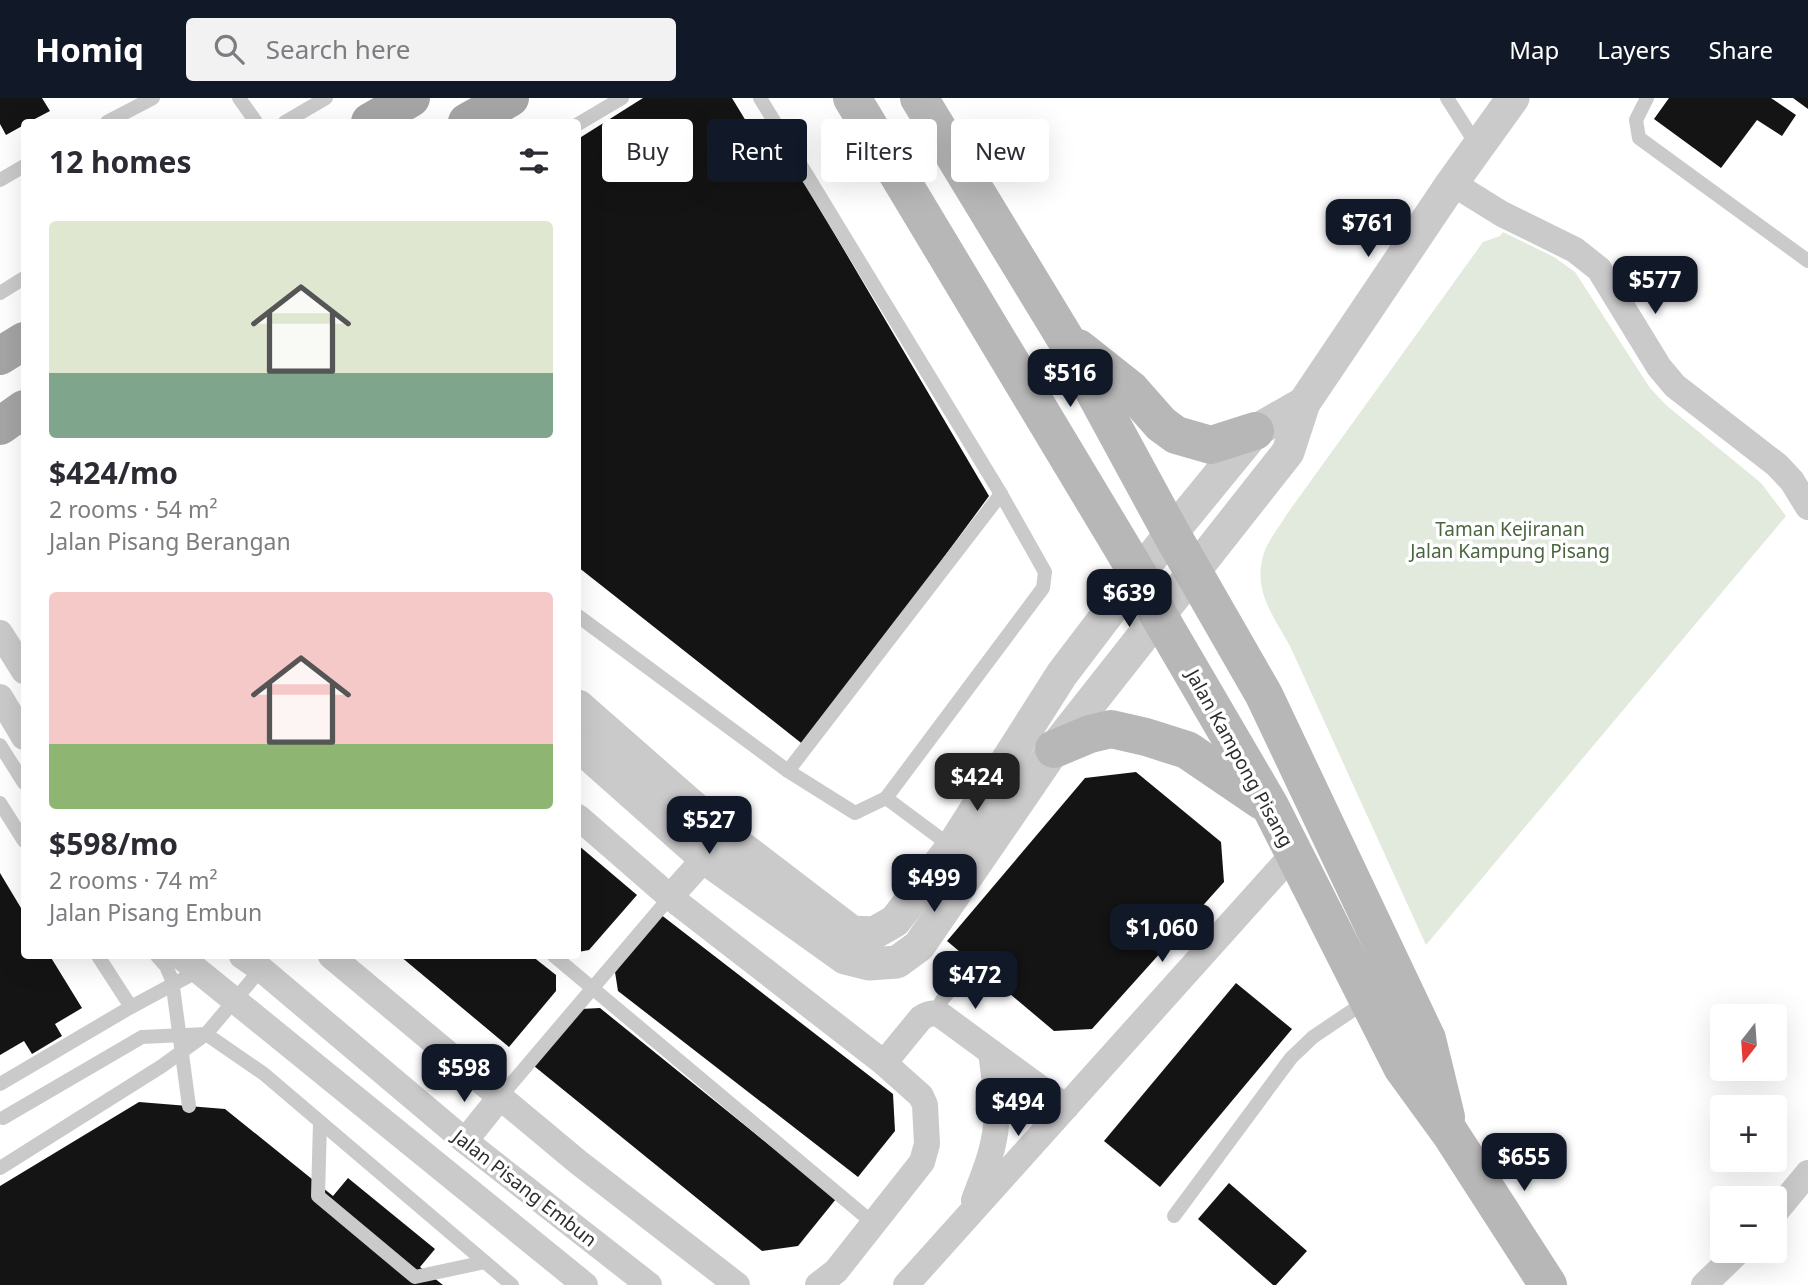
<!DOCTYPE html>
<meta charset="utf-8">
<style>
body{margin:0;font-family:"Noto Sans",sans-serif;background:#f2f2f3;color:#2b2b33;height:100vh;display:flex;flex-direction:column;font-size:26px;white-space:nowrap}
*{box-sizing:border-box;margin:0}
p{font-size:23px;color:#7c7c81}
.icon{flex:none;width:38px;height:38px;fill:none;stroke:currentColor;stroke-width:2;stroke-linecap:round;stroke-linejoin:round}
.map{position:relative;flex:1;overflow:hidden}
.drawer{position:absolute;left:21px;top:21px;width:560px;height:840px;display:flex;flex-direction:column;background:#fff;border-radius:7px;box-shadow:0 7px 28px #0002}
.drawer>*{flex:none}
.banner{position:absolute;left:602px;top:21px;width:665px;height:63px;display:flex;gap:14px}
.needle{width:46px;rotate:197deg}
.buttons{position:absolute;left:1710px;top:906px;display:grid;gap:14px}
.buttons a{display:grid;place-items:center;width:77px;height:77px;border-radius:7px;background:#fff;box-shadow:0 7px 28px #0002;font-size:35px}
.price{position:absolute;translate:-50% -60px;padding:0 16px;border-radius:14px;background:#111827;color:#fff;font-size:23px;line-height:46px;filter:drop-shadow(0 2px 4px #0008)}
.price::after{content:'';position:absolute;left:50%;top:42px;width:21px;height:16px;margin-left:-10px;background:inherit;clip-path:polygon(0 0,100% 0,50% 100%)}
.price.current{background:#222;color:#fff}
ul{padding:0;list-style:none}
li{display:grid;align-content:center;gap:14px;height:371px;padding:0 28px}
li span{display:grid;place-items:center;height:217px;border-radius:7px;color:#555}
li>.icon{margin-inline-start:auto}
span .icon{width:126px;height:126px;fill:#fffc;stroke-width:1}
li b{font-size:30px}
h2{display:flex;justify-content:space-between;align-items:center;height:84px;padding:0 28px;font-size:30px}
.chip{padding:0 24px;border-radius:7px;background:#fff;box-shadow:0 7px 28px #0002;font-size:24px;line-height:63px}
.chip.current{background:#111827;color:#fff}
header{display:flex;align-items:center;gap:42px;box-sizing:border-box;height:98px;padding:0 35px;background:#111827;color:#fff}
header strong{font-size:33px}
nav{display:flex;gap:38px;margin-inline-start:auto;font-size:24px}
.search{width:490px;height:63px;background:#f2f2f3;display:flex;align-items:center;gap:18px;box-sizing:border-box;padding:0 24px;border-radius:7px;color:#7c7c81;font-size:26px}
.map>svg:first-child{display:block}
</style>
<header>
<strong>Homiq</strong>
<div class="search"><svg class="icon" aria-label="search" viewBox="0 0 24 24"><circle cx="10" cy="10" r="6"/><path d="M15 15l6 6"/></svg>Search here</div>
<nav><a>Map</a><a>Layers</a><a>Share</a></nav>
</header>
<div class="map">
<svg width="1808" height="1187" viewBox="0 0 1808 1187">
<rect width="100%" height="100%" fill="#fff"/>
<path fill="#e1eadc" d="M 1503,134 L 1554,159 L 1575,174 L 1650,290 L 1666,307 L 1761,385 L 1786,418 L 1426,847 L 1290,548 C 1273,517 1252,492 1264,455 C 1269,441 1280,428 1287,416 L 1483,144 L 1500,138 Z"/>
<g fill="#141414">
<path d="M 0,0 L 42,0 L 50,13 L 29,24 L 24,24 L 24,27 L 6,37 L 0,26 Z"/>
<path d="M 643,0 L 732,0 L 769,61 L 773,59 L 781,74 L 794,67 L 989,398 L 805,648 L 578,469 L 578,41 Z"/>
<path d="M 1669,0 L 1771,0 L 1796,17 L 1782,38 L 1757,22 L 1721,70 L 1654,21 Z"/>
<path d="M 1793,0 L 1808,0 L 1808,11 Z"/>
<path d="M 1136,674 L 1221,744 L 1224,784 L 1092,931 L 1054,933 L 947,843 L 1085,680 Z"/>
<path d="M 578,747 L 637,797 L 589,852 L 578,854 Z"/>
<path d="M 0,775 L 24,815 L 24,858 L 50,858 L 82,910 L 55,926 L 62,938 L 32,956 L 24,943 L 0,957 Z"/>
<path d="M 660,816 L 893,996 L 895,1033 L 858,1079 L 618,893 L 615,874 Z"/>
<path d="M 400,858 L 532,858 L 556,877 L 556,893 L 509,949 Z"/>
<path d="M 1236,885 L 1292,931 L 1160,1089 L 1104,1043 Z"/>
<path d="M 600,910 L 836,1101 L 798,1148 L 762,1153 L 534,968 L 581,911 Z"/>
<path d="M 139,1004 L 225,1011 L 333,1098 L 348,1080 L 435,1151 L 420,1169 L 443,1187 L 0,1187 L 0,1088 Z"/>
<path d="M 1229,1085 L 1307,1153 L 1276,1187 L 1273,1187 L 1198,1121 Z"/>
</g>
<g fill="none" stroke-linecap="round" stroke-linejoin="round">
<g stroke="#cacaca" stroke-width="14">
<path d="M 239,0 L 256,24"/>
<path d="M 1447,0 L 1478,49"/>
<path d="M 1647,0 L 1636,22 L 1639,40 L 1808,163"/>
<path d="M 107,24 L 153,0"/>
<path d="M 285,24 L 326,0"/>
<path d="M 578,26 L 622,0"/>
<path d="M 0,82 L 24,68"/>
<path d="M 0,195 L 24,180"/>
<path d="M 578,518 L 788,673 L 855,715 L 886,700 L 1043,490 L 1045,474 L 1001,396 L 760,0"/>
<path d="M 0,647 L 24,685"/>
<path d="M 788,673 L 1001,396"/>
<path d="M 886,700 L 952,749"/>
<path d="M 0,705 L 24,743"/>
<path d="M 98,858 L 131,909"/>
<path d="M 554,858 L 873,1125"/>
<path d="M 935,915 L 942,902 L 973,865"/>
<path d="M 0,986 L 131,909 L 198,873"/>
<path d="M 501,998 L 670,799"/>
<path d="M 3,1020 L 142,939 L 206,936 L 264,976 L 512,1187"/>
<path d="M 320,1024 L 318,1098 L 415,1179 L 485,1164"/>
<path d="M 0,1070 L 162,968 L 206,936 L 261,871"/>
<path d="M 1174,1118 L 1291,960 L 1313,939 L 1368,902"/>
</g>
<g stroke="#cacaca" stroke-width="26">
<path d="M 1452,85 L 1502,116 L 1575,152 L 1599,171 L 1659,269 L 1675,288 L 1777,367 L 1792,383 L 1808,409"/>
<path d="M 0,535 L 24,573"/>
<path d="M 0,599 L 24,639"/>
<path d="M 578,719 L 670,799 L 884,965 L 921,998 L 925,1007 L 927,1046 L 922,1064 L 836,1173 L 818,1187"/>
<path d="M 670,799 L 705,760"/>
<path d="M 180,858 L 585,1187"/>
<path d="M 242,858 L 261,871 L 465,1043 L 649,1187"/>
<path d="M 331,858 L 578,1064 L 737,1187"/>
<path d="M 884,965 L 921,920 C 929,915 933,914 942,918 L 1066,1009"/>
<path d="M 465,1043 L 501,998"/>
<path d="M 974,1102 C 983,1078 994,1053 996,1027 C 998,1002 994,978 991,954"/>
<path d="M 1774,1116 L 1808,1075"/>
<path d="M 906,1187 L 1293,756"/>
<path d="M 1704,1187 L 1739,1153"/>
</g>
<g stroke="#cacaca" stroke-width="33">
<path d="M 578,608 L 725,737 L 852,834 L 874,835 L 895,823 L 952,749 L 1062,576 L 1138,476 L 1255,333 L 1304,305"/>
<path d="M 578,647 L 705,760 L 845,860 L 869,866 L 897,864 L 919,848 L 1054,651 L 1288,354 L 1304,305 L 1452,85 L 1513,0"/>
</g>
<g stroke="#b7b7b7" stroke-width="38">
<path d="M 852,0 L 1138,476 L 1159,518 L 1270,708 L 1402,969 L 1450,1035 L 1548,1187"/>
<path d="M 919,0 L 1065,240 L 1171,435 L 1264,597 L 1427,941 L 1446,1019"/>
<path d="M 1078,250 L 1131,292 L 1161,326 L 1176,337 L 1211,347 L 1255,333"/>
<path d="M 1054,651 L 1090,636 L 1111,631 L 1146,639 L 1187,652 L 1262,703"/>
</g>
<g stroke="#a5a5a5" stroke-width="38">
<path d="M 370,24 L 411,0"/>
<path d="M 467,24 L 510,0"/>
<path d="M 0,258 L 24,243"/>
<path d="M 0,328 L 24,311"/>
</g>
<path stroke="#cacaca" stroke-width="14" d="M 157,858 L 166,868 L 172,882 L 189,1008"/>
</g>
<g text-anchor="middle" stroke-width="7" stroke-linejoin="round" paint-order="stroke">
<g font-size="19" fill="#4a653e" stroke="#fff">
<text x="1510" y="438">Taman Kejiranan<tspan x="1510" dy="22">Jalan Kampung Pisang</tspan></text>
</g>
<g font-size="19" fill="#2d2d2d" stroke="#fff">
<text transform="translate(1240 660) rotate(61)" y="7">Jalan Kampong Pisang</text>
<text transform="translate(525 1090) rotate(38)" y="7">Jalan Pisang Embun</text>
</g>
</g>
</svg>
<div class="buttons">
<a><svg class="needle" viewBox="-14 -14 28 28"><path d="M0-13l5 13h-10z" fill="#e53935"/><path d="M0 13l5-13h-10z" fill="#7c7c81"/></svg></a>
<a>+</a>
<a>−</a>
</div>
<b class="price" style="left:1368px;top:161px">$761</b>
<b class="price" style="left:1655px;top:218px">$577</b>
<b class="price" style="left:1070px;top:311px">$516</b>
<b class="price" style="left:1129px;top:531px">$639</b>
<b class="price current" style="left:977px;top:715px">$424</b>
<b class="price" style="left:709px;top:758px">$527</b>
<b class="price" style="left:934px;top:816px">$499</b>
<b class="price" style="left:1162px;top:866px">$1,060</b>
<b class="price" style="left:975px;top:913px">$472</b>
<b class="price" style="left:464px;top:1006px">$598</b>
<b class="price" style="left:1018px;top:1040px">$494</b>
<b class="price" style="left:1524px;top:1095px">$655</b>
<div class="banner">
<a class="chip">Buy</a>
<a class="chip current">Rent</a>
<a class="chip">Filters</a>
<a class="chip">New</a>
</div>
<section class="drawer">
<h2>12 homes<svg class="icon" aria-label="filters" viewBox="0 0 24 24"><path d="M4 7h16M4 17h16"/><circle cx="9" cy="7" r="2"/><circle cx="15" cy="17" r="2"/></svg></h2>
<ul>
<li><span style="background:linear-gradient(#dfe7d0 70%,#7fa58c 0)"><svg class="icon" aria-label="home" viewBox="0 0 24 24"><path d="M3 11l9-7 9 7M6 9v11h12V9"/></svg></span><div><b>$424/mo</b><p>2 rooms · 54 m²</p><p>Jalan Pisang Berangan</p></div></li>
<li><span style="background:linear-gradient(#f6c9c9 70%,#8fb573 0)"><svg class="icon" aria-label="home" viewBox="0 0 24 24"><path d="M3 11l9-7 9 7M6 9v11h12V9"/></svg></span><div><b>$598/mo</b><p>2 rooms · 74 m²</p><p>Jalan Pisang Embun</p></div></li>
</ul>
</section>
</div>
